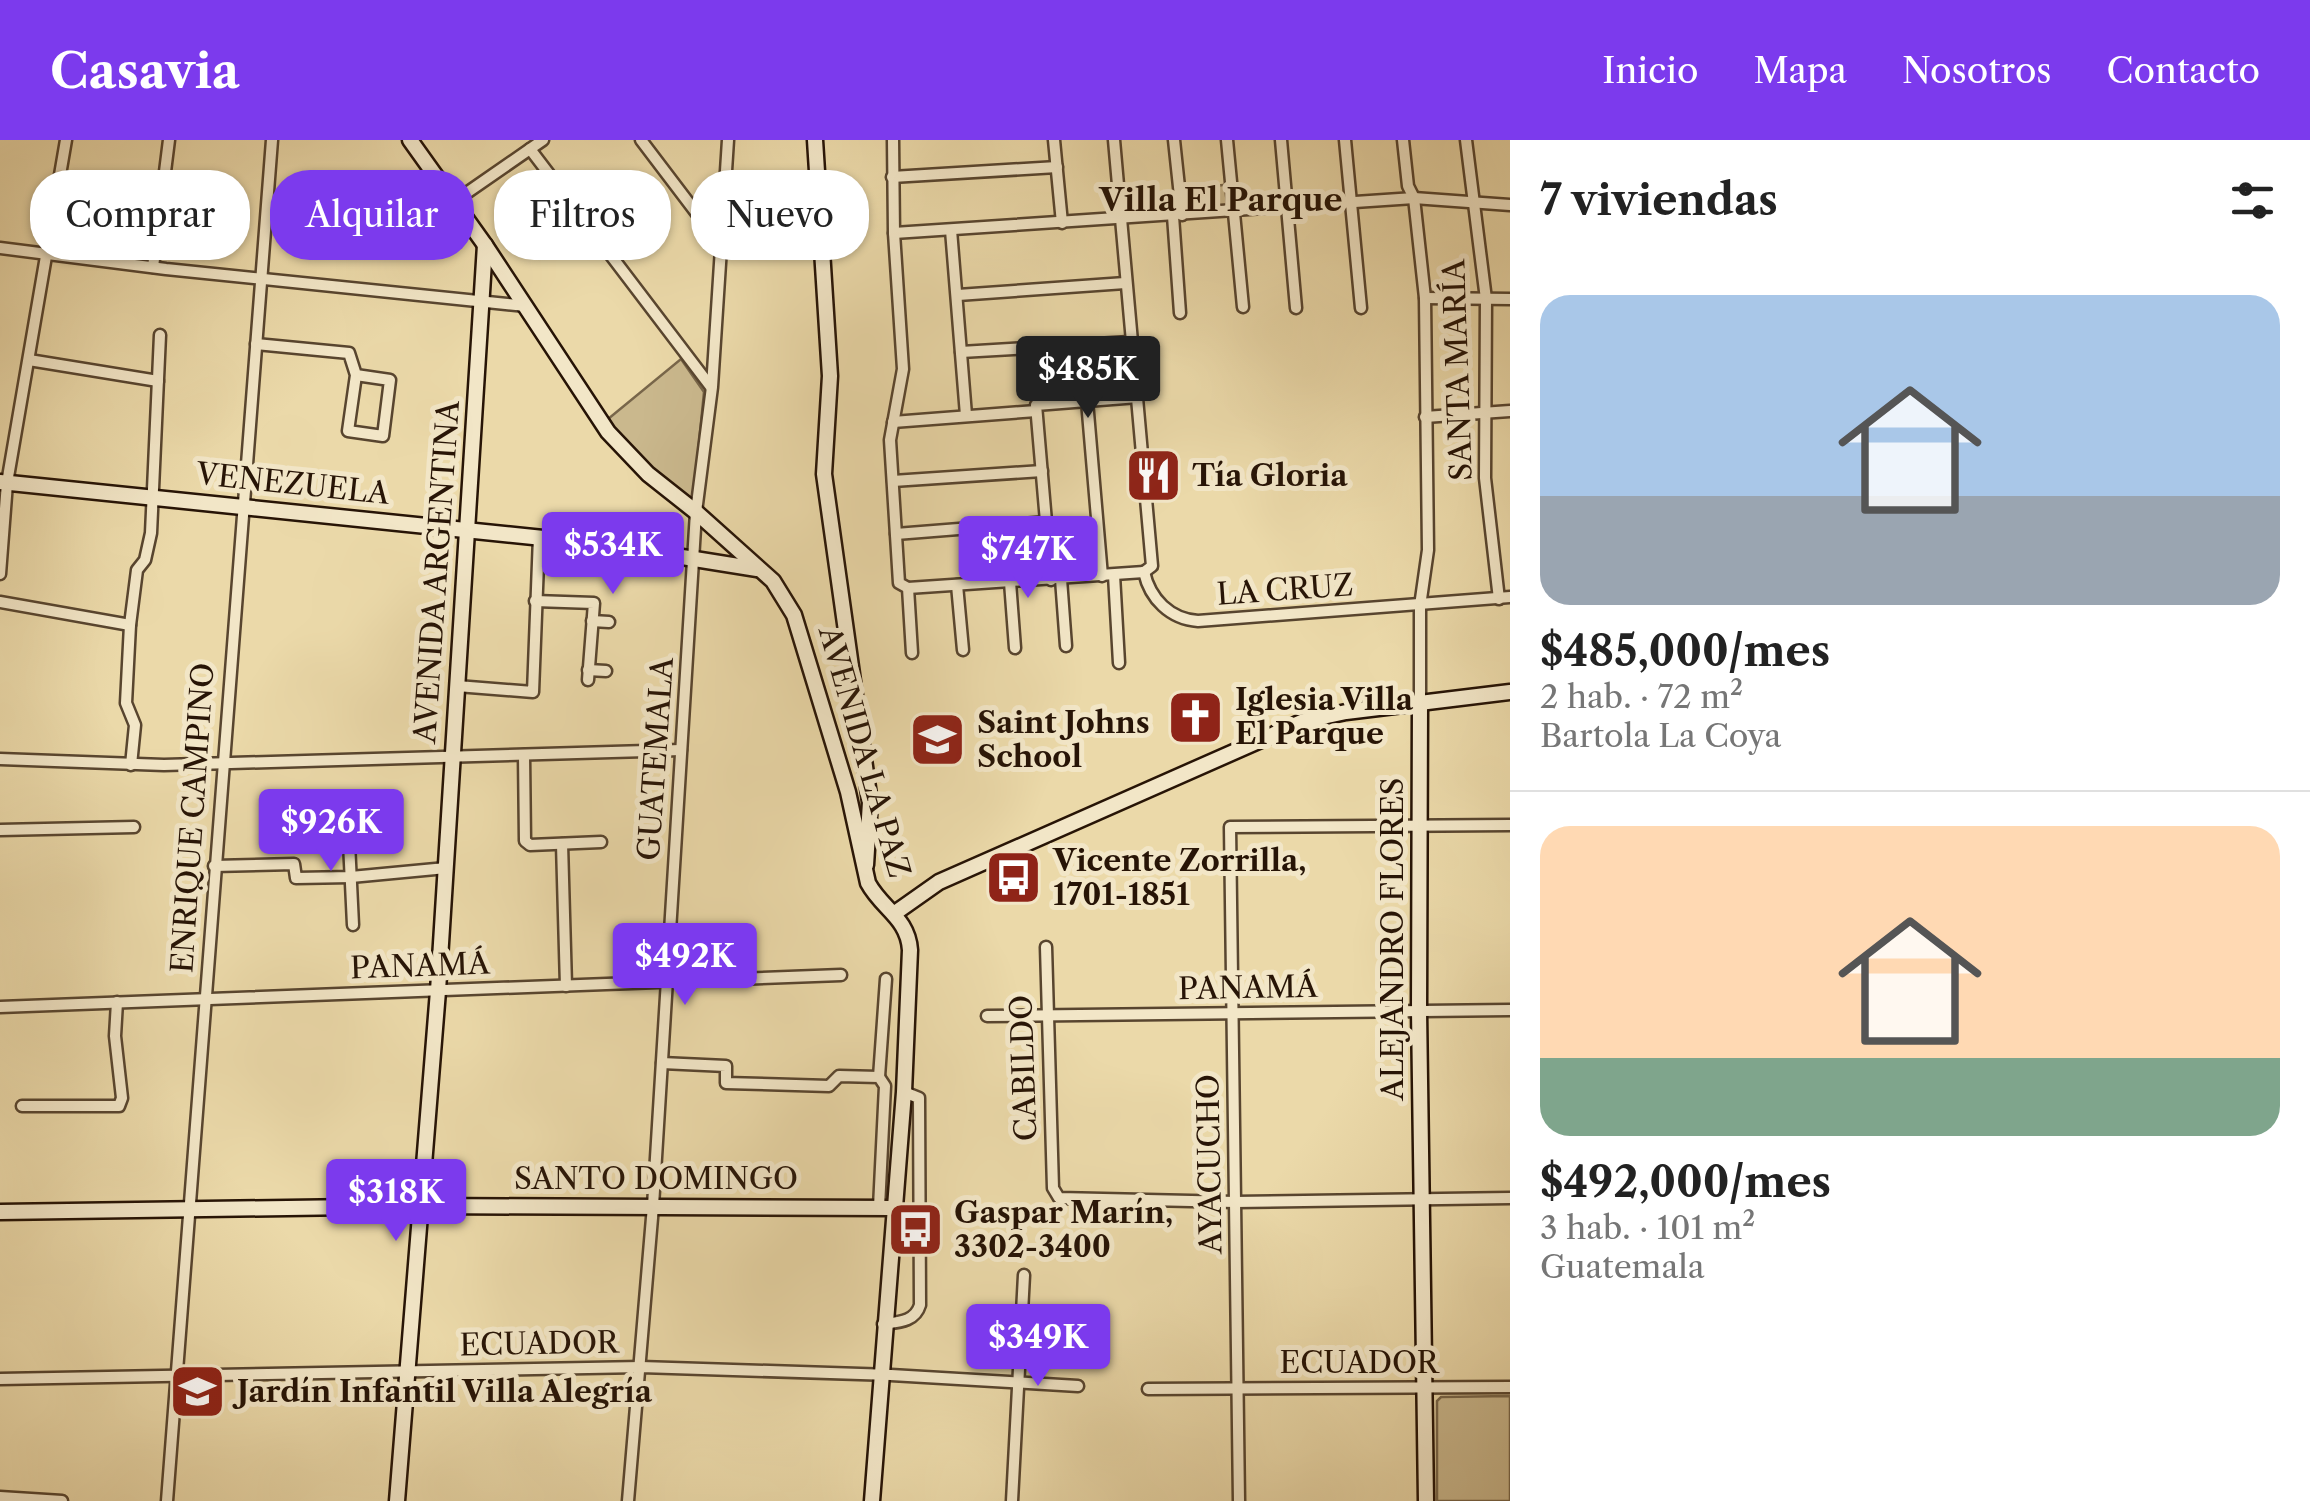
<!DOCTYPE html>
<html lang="es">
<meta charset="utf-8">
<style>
body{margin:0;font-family:"Libre Caslon Text",serif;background:#f2f2f2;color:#222;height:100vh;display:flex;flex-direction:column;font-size:38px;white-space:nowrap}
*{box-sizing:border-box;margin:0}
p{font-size:32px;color:#767676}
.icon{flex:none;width:55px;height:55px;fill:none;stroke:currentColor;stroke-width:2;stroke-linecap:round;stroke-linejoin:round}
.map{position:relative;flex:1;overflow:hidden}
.side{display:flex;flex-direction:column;background:#fff;width:800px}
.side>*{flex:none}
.hud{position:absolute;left:30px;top:30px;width:950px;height:90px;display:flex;gap:20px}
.price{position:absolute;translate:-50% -85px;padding:0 22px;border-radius:10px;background:#7c3aed;color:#fff;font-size:32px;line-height:65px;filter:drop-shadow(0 2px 5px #0008)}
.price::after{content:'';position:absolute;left:50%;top:60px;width:30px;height:22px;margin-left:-15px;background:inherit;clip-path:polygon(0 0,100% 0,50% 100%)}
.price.on{background:#222;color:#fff}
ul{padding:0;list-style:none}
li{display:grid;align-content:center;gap:20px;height:530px;padding:0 30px}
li+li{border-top:2px solid #e0e0e0}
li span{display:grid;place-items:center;height:310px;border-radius:30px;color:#555}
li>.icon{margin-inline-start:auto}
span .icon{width:180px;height:180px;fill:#fffc;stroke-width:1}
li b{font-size:42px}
h2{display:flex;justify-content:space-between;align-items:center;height:120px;padding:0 30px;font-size:42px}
.pill{padding:0 35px;border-radius:40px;background:#fff;box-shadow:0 2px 8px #0004;font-size:35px;line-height:90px}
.pill.on{background:#7c3aed;color:#fff}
header{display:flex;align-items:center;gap:60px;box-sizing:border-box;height:140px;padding:0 50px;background:#7c3aed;color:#fff}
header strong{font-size:48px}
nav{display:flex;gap:55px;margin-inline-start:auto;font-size:35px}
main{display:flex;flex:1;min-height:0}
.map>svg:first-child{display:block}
</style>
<header>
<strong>Casavia</strong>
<nav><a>Inicio</a><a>Mapa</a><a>Nosotros</a><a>Contacto</a></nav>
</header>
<main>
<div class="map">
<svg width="1510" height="1361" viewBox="0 0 1510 1361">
<rect width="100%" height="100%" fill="#ebd9a9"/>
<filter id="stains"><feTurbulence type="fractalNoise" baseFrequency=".002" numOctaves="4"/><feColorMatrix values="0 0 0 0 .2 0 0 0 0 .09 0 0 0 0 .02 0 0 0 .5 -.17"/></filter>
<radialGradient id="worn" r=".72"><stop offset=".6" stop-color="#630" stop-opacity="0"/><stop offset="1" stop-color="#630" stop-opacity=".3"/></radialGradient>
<g fill="#cab88d" stroke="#78664a" stroke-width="2.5">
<path d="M 1232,44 L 1235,71 L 1182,75 L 1180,50 Z"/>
<path d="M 681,219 L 704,252 L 693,363 C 661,337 629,315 608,279 Z"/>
<path d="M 1510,1256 L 1510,1361 L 1437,1361 L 1437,1261 L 1441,1257 Z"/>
</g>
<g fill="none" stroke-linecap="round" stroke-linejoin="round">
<defs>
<g id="street">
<path d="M 641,0 L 723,108"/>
<path d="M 893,0 L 894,93 L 903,229 L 890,300 L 899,443 L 908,448 L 912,513"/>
<path d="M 1054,0 L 1062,83"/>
<path d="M 1114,0 L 1152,426 L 1144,432"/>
<path d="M 1174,0 L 1182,75"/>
<path d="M 1227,0 L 1243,167"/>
<path d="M 1281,0 L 1296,168"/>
<path d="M 1345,0 L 1361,168"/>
<path d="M 1403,0 L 1408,46 L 1414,58 L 1425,158 L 1428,410 L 1420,466 L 1420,564"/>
<path d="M 1466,0 L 1486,159 L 1485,338 L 1499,459"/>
<path d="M 530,9 L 711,247"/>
<path d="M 892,37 L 1057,27"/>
<path d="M 455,61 L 543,0"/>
<path d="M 1173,76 L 1180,173"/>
<path d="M 951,90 L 966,275"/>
<path d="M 894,93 L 1414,58 L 1510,65"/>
<path d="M 0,108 L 166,129 L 526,166"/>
<path d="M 153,127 L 169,0"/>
<path d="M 958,155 L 1125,143"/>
<path d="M 1425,158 L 1510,159"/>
<path d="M 256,204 L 349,213 L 356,235 L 348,291 L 383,296 L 390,240 L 356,235"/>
<path d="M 961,212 L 1130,202"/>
<path d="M 29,220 L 158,241"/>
<path d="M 1087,261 L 1102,436"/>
<path d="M 1425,277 L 1510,271"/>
<path d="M 893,282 L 1036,271"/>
<path d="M 893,341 L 1042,331"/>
<path d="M 896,394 L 1046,382"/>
<path d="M 1144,432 C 1150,459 1170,479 1198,481 L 1510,457"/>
<path d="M 0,434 L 7,343 L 66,0"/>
<path d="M 1114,435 L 1119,523"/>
<path d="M 1061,439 L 1066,506"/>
<path d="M 1051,440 L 1036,265 L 1138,257"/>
<path d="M 1010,442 L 1015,508"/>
<path d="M 957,445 L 963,510"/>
<path d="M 908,448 L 1144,432"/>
<path d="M 535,461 L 594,463 L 588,540"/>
<path d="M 0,462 L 130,485"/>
<path d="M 592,481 L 609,482"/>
<path d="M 588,530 L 606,531"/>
<path d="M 457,546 L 533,552 L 539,397"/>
<path d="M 524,615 L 525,701 L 530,705 L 601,702"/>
<path d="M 0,619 L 164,625 L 681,610"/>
<path d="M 131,625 L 135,585 L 126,563 L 130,485 L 137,430 L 145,420 L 151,393 L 160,195"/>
<path d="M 348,682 L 353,785"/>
<path d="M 0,690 L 134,687"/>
<path d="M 562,704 L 566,846"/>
<path d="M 214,726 L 294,724 L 296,738 L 351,737 L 446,728"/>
<path d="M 1046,807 L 1053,1048 L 1059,1058 L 1235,1062 L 1510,1058"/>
<path d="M 0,867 L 841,835"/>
<path d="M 987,876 L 1510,870"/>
<path d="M 662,923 L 726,926 L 726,943 L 829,946 L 839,936 L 879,937 L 885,946 L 879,1067"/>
<path d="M 879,937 L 886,839"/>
<path d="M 22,966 L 119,966 L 122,958 L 115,896 L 117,862"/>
<path d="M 883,1184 C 898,1182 915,1182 920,1165 L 919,958 L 904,952"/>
<path d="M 0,1239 L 641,1227 L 891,1235 L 1078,1246"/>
<path d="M 1148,1249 L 1510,1247"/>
<path d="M 0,1357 L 62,1361"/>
<path d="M 167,1361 L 272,0"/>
<path d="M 628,1361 L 653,1066 L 696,372 L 712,247 L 728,0"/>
<path d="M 1012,1361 L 1024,1135"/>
<path d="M 1239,1361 L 1230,687 L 1510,685"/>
</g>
<g id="secondary">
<path d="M 410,0 L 485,105 L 608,292 L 648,334 L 696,372 L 773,441 L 794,475 L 848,652 L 868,743 C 882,769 908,778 910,810 L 904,952 L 872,1361"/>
<path d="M 815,0 L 830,236 L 824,334 L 870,662 L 866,725"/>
<path d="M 0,342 L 601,404 L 757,429"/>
<path d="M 1420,564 L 1419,871 L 1426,1361"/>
<path d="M 895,773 L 939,742 L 1304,581 L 1346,572 L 1510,552"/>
<path d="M 0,1072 L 421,1066 L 893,1068"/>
<path d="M 397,1361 L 438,851 L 485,105"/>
</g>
</defs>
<use href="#street" stroke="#58452f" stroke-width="15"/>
<use href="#secondary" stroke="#271406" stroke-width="19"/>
<use href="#street" stroke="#f2e6c7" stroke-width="10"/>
<use href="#secondary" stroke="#f2e6c7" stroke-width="14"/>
</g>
<defs>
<symbol id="restaurant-square" viewBox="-11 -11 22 22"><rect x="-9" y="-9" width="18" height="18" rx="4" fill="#8f2418" stroke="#f2e6c7"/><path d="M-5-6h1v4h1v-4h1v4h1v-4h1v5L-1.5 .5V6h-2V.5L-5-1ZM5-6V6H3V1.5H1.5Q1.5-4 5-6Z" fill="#fff"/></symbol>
<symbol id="church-square" viewBox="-11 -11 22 22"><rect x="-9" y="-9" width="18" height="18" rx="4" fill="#8f2418" stroke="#f2e6c7"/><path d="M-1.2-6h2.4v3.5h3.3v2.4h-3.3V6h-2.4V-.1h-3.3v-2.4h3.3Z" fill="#fff"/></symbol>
<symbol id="school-square" viewBox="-11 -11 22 22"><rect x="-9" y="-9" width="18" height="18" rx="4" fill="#8f2418" stroke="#f2e6c7"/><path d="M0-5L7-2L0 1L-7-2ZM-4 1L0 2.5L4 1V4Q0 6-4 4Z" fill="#fff"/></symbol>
<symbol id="bus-square" viewBox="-11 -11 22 22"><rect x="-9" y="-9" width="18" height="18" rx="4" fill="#8f2418" stroke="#f2e6c7"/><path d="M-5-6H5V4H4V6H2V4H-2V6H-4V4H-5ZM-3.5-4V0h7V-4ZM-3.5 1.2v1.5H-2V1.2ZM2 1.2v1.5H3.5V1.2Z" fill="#fff"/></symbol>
</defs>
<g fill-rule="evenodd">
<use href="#restaurant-square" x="1122" y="304" width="63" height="63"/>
<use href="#church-square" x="1164" y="546" width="63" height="63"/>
<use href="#school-square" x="906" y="568" width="63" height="63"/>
<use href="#bus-square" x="982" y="706" width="63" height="63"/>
<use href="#bus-square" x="884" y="1058" width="63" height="63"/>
<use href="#school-square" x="166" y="1220" width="63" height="63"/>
</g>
<g text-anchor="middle" stroke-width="10" stroke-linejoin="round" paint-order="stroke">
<g font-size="30" fill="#271406" stroke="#f2e6c7">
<text transform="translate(1458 230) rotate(-92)" y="10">SANTA MARÍA</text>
<text transform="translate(293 344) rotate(6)" y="10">VENEZUELA</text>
<text transform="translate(437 432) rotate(-86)" y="10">AVENIDA ARGENTINA</text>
<text transform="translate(1285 450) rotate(-4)" y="10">LA CRUZ</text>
<text transform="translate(864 612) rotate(74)" y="10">AVENIDA LA PAZ</text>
<text transform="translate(656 619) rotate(-86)" y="10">GUATEMALA</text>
<text transform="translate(193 678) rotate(-86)" y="10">ENRIQUE CAMPINO</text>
<text transform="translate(1393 799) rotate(-90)" y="10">ALEJANDRO FLORES</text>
<text transform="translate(420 826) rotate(-2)" y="10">PANAMÁ</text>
<text transform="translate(1248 848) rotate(-1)" y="10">PANAMÁ</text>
<text transform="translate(1024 928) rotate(-92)" y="10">CABILDO</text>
<text transform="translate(1210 1024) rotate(-91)" y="10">AYACUCHO</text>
<text x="656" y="1049">SANTO DOMINGO</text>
<text transform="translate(539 1204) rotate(-1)" y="10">ECUADOR</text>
<text x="1359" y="1233">ECUADOR</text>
</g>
<g font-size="30" font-weight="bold" fill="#271406" stroke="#f2e6c7" text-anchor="start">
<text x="1192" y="346">Tía Gloria</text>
<text x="1235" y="570">Iglesia Villa<tspan x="1235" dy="34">El Parque</tspan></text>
<text x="977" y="593">Saint Johns<tspan x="977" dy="34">School</tspan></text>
<text x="1053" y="731">Vicente Zorrilla,<tspan x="1053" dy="34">1701-1851</tspan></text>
<text x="954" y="1083">Gaspar Marín,<tspan x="954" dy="34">3302-3400</tspan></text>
<text x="237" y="1262">Jardín Infantil Villa Alegría</text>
</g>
<g font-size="32" font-weight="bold" fill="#271406" stroke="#f2e6c7">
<text x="1221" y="71">Villa El Parque</text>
</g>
</g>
<rect width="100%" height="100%" filter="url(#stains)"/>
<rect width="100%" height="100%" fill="url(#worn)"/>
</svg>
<b class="price on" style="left:1088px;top:281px">$485K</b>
<b class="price" style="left:613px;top:457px">$534K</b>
<b class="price" style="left:1028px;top:461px">$747K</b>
<b class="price" style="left:331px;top:734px">$926K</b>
<b class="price" style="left:685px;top:868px">$492K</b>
<b class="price" style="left:396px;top:1104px">$318K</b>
<b class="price" style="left:1038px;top:1249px">$349K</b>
<div class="hud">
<a class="pill">Comprar</a>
<a class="pill on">Alquilar</a>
<a class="pill">Filtros</a>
<a class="pill">Nuevo</a>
</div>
</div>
<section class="side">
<h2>7 viviendas<svg class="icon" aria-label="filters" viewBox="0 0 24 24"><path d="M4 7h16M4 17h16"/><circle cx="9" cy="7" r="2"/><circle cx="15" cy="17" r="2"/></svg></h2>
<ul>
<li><span style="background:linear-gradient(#a9c7e8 65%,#9aa5b1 0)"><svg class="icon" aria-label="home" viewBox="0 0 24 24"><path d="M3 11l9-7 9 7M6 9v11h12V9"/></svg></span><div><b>$485,000/mes</b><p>2 hab. · 72 m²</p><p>Bartola La Coya</p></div></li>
<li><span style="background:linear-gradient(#ffd9b3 75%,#7fa58c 0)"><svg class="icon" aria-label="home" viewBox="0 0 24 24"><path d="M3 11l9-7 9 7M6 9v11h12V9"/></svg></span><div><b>$492,000/mes</b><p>3 hab. · 101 m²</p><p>Guatemala</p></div></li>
</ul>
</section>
</main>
